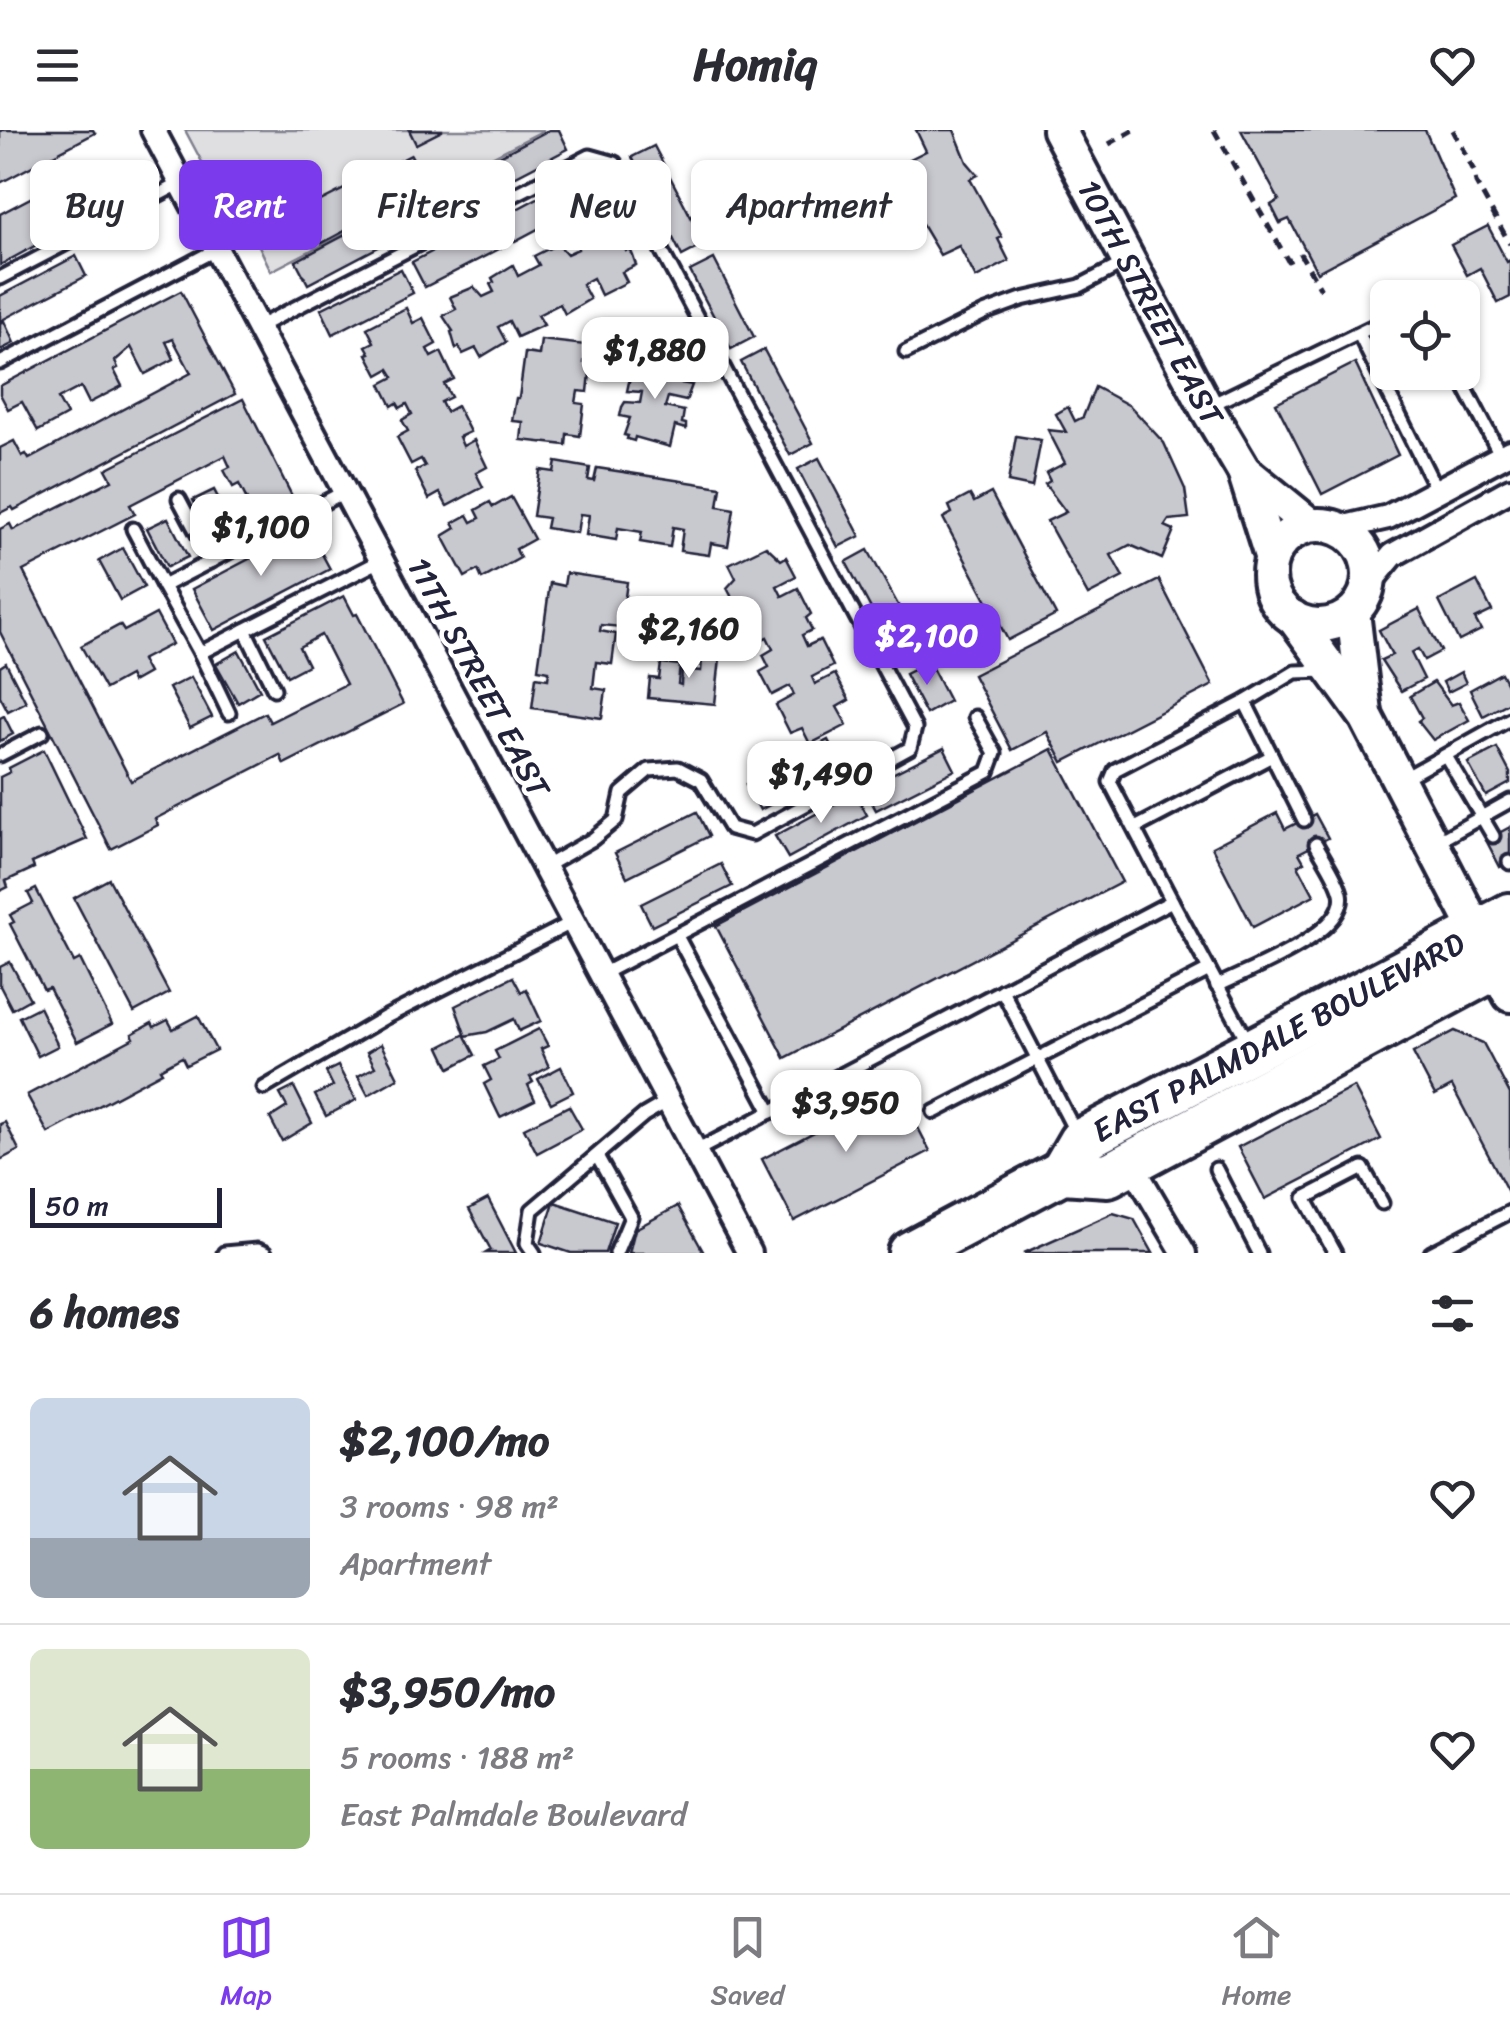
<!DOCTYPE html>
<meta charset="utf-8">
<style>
body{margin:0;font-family:Sriracha,sans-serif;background:#f2f2f3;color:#2b2b33;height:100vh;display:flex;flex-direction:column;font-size:38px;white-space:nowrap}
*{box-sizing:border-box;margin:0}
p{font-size:32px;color:#7c7c81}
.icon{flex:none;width:55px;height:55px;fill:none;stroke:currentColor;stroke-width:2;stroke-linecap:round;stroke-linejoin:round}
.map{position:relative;height:1123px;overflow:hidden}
.panel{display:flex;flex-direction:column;background:#fff;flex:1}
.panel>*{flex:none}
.guide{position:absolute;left:30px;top:30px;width:1000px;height:90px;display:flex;gap:20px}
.tools{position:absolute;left:1370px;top:150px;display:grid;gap:20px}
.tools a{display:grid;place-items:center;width:110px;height:110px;border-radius:15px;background:#fff;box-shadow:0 2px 8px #0004;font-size:50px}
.scale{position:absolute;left:30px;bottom:25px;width:192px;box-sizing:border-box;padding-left:10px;border:5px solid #22223b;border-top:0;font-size:28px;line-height:35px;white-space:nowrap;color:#22223b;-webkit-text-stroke:8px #fff;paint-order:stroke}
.price{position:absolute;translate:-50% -85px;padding:0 22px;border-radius:20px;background:#fff;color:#222;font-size:32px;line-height:65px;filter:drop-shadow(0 2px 5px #0008)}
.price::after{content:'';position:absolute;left:50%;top:60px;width:30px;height:22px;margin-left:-15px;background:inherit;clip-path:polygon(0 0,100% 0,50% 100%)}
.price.active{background:#7c3aed;color:#fff}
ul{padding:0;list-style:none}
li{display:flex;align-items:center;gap:30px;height:250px;padding:0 30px}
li+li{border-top:2px solid #e1e1e2}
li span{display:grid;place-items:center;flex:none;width:280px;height:200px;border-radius:15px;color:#555}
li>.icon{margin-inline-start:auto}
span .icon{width:120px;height:120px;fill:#fffc;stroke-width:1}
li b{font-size:42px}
h2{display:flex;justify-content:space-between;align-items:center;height:120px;padding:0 30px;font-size:42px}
.chip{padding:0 35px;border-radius:15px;background:#fff;box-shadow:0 2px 8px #0004;font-size:35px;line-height:90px}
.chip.active{background:#7c3aed;color:#fff}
header{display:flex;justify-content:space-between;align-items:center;height:130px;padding:0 30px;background:#fff;font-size:45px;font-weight:700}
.tab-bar{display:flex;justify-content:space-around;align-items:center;height:140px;border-top:2px solid #e1e1e2;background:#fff;font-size:28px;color:#7c7c81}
.tab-bar a{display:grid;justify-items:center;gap:5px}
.tab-bar .active{color:#7c3aed}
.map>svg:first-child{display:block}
</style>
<header><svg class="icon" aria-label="menu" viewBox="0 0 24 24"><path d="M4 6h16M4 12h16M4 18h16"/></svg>Homiq<svg class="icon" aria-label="heart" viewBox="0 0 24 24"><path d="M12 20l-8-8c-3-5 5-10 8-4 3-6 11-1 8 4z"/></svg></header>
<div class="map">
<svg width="1510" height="1123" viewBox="0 0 1510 1123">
<rect width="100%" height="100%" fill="#fff"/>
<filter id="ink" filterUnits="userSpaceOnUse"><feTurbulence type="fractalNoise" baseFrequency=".01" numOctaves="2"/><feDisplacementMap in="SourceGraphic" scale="20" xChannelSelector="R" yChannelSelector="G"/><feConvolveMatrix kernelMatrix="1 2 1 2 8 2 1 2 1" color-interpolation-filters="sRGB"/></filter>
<g filter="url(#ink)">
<path fill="#dfdfe2" stroke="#80808e" stroke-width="2.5" d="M 185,0 L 544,0 L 271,141 L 240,76 L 228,81 Z"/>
<g fill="#c8c8cf" stroke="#22223b" stroke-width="2.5">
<path d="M 3,0 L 93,0 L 95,3 L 0,53 L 0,1 Z"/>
<path d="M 409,0 L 442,0 L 442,1 L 416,14 Z"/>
<path d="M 549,0 L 559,0 L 568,19 L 489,60 L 477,38 Z"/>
<path d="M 916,0 L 954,0 L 967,32 L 978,45 L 970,49 L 1002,107 L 998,109 L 1009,131 L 976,148 L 959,116 L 940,125 L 915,83 L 893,94 L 870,49 L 926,21 Z"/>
<path d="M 1241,0 L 1425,0 L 1455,69 L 1317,142 L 1289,89 L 1280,93 L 1271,75 L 1279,70 Z"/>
<path d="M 654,16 L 705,114 L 682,126 L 632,27 Z"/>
<path d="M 411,25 L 418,38 L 429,33 L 438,51 L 322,113 L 305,79 Z"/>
<path d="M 109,32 L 127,65 L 0,135 L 0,84 L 93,35 L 95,39 Z"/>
<path d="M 466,44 L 477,66 L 398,107 L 387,84 Z"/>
<path d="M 581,45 L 594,69 L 515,111 L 502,87 Z"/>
<path d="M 374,90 L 386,113 L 308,154 L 296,131 Z"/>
<path d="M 490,92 L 503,117 L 425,157 L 412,132 Z"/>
<path d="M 597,93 L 602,103 L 616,95 L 626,121 L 630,119 L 633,126 L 636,135 L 622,142 L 627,152 L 601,165 L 593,148 L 582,154 L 590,169 L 565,184 L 560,174 L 538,185 L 544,195 L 517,207 L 509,191 L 498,197 L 506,212 L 481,227 L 476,218 L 463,224 L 459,217 L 456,219 L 451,202 L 453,201 L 443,186 L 456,179 L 450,167 L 474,157 L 483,167 L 494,162 L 490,154 L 494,152 L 492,148 L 513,135 L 518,146 L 539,135 L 534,126 L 558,114 L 567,124 L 578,119 L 574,105 Z"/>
<path d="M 1488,96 L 1507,132 L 1510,130 L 1510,167 L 1498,173 L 1480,138 L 1467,145 L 1451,115 Z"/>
<path d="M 76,126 L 86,146 L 0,191 L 0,166 Z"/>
<path d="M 714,129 L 754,207 L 731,219 L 690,141 Z"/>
<path d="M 401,139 L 413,163 L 333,204 L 321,179 Z"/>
<path d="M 181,161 L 235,264 L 14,380 L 12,377 L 0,383 L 0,318 L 14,311 L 22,326 L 26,324 L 29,329 L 191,243 L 173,209 L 166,212 L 174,229 L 145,244 L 131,217 L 115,231 L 118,238 L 114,240 L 122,256 L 89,273 L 81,257 L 58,269 L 67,285 L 38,301 L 22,272 L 8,279 L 0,264 L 0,256 Z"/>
<path d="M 406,178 L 413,193 L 423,188 L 436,214 L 427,219 L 431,227 L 441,222 L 454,249 L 444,254 L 451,267 L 441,272 L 446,282 L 457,276 L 470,302 L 459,307 L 463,316 L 474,310 L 487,337 L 476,343 L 483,357 L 447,376 L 440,363 L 429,369 L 415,341 L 425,336 L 421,329 L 411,334 L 397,307 L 408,301 L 402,290 L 412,284 L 407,274 L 400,278 L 397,273 L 392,276 L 381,254 L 394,247 L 389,239 L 378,245 L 367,224 L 370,223 L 366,216 L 374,212 L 367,198 Z"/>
<path d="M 4,191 L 14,213 L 0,220 L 0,193 Z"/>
<path d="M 541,210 L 586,215 L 584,233 L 591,234 L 588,262 L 578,261 L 576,273 L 584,274 L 580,306 L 567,304 L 566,315 L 521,310 L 523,292 L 512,291 L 516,268 L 519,268 L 525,223 L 539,225 Z"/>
<path d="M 764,220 L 813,313 L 790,325 L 741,232 Z"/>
<path d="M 641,227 L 672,237 L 673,233 L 685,236 L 681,253 L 692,255 L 686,271 L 668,267 L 665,277 L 684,281 L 682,293 L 686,294 L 686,299 L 675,296 L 670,317 L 635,307 L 634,311 L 627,309 L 628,306 L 624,305 L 630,288 L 620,286 L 622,277 L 625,272 L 640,273 L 642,262 L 627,261 L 632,238 L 638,239 Z"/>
<path d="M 1355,233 L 1398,325 L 1322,364 L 1276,273 Z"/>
<path d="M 1095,257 L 1130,276 L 1164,313 L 1185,359 L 1189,388 L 1169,390 L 1165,396 L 1174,400 L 1162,429 L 1130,415 L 1111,425 L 1123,447 L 1088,465 L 1047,391 L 1066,382 L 1045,354 L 1050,351 L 1046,343 L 1065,333 L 1048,300 L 1066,302 L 1056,284 L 1068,277 L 1075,291 L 1083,287 Z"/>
<path d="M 243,269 L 295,372 L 214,413 L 193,370 L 214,360 L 225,381 L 247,370 L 239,354 L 233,357 L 224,340 L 230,337 L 225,326 L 130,375 L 135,384 L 23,441 L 131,651 L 265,583 L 270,592 L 346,554 L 321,505 L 299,517 L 308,535 L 287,546 L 266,506 L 344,466 L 354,485 L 357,484 L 403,574 L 284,634 L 280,625 L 155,689 L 158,695 L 111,719 L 0,502 L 0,399 L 10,394 L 13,400 L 112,350 L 106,339 Z"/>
<path d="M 1016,306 L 1041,310 L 1032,357 L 1008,352 Z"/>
<path d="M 819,328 L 860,406 L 838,417 L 798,339 Z"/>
<path d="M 556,332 L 590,338 L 588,350 L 594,351 L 597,338 L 721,357 L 718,376 L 734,379 L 728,416 L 711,413 L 709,425 L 680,421 L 683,399 L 673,397 L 670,417 L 640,412 L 642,402 L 618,398 L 616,410 L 586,405 L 589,385 L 580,384 L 577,403 L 546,398 L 548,388 L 533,386 L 540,340 L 554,342 Z"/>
<path d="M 991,363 L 1056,485 L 1008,510 L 943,388 L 952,383 L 949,376 L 970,365 L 974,372 Z"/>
<path d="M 511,367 L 534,409 L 516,419 L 520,428 L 482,449 L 478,440 L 465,447 L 443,406 L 456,398 L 453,393 L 468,385 L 472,392 L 480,388 L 476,380 L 490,372 L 493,377 Z"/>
<path d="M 168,388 L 188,427 L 167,437 L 147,398 Z"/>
<path d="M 308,398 L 330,439 L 214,500 L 192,459 Z"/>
<path d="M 766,416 L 781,430 L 786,427 L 796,446 L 777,456 L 782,466 L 798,458 L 811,484 L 806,488 L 812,500 L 802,505 L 807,516 L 820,510 L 833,536 L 812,547 L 815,554 L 835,544 L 849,570 L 837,577 L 847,595 L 810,614 L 802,598 L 790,603 L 776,575 L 794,565 L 790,556 L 772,565 L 760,542 L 769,537 L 763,525 L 773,519 L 767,507 L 755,513 L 744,491 L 755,485 L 749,474 L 738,479 L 727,458 L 736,448 L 729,434 Z"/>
<path d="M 123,418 L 144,457 L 120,470 L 99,431 Z"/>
<path d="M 868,420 L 921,517 L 898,529 L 846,432 Z"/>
<path d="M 566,443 L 627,452 L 621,497 L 601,495 L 600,501 L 616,504 L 612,534 L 596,532 L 593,558 L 606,560 L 602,588 L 532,578 L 536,547 L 548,549 L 549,541 L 538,539 L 550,453 L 564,456 Z"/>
<path d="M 1159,450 L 1213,555 L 1063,632 L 1047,602 L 1012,620 L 973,545 Z"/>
<path d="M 1477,451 L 1492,481 L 1475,489 L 1481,500 L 1459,511 L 1439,471 Z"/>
<path d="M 1419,479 L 1441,521 L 1424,530 L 1418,519 L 1411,523 L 1424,549 L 1401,561 L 1381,530 L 1392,525 L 1379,500 Z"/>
<path d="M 156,484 L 172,514 L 141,530 L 148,543 L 132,552 L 129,546 L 105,559 L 81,516 L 120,495 L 124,501 Z"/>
<path d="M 703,517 L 721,519 L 715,574 L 648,568 L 650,548 L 659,549 L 661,533 L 680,535 L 678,554 L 681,555 L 682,539 L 701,541 Z"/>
<path d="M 239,521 L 260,560 L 238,573 L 216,534 Z"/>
<path d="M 929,532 L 949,571 L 926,584 L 905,544 Z"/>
<path d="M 6,533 L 26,572 L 8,581 L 0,566 L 0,537 Z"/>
<path d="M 1461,542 L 1466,553 L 1448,562 L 1443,552 Z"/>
<path d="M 1501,543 L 1510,560 L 1510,572 L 1483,586 L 1470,560 Z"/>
<path d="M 191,547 L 212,587 L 190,598 L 169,558 Z"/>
<path d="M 1434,552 L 1451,575 L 1459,572 L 1469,590 L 1433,610 L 1418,591 L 1422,588 L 1410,566 Z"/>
<path d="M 4,586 L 13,604 L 0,611 L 0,588 Z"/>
<path d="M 828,610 L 842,637 L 760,680 L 746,654 Z"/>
<path d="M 944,618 L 955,640 L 876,680 L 864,658 Z"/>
<path d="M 1497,618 L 1510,643 L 1510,653 L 1486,666 L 1468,633 Z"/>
<path d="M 1052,619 L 1122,752 L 785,928 L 716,796 Z"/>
<path d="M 44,620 L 87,709 L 32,733 L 34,738 L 6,751 L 8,757 L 0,761 L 0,647 L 10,642 L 9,638 Z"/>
<path d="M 855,663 L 867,685 L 788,728 L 775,706 Z"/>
<path d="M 697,682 L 709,706 L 627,747 L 615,723 Z"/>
<path d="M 1277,683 L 1285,699 L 1315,684 L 1328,708 L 1299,723 L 1304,732 L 1298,735 L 1314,765 L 1253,797 L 1212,717 Z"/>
<path d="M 1510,697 L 1510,731 L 1500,737 L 1486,710 Z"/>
<path d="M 721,734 L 732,756 L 652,796 L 641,774 Z"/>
<path d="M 109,749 L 169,863 L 134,882 L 74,768 Z"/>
<path d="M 36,759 L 74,832 L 80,829 L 112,894 L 77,912 L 49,858 L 44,860 L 10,794 L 14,792 L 10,785 L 33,773 L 28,763 Z"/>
<path d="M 10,832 L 30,869 L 12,879 L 0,856 L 0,837 Z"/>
<path d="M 513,847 L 521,862 L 526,859 L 541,891 L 519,901 L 514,889 L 487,902 L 465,906 L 475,925 L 450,938 L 440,917 L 465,904 L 455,876 Z"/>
<path d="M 39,877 L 58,916 L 38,926 L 19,887 Z"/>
<path d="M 198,886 L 216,920 L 186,935 L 182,927 L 160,939 L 162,942 L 48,1003 L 27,965 L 134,908 L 132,904 L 152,893 L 154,897 L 168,890 L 173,899 Z"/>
<path d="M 539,899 L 548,916 L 541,919 L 549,937 L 530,947 L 533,952 L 528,955 L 535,970 L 500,987 L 484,954 L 491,950 L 484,936 L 499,929 L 495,921 Z"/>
<path d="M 1455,901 L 1483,913 L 1510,964 L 1510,1066 L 1452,956 L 1435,965 L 1413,923 Z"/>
<path d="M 381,914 L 398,948 L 368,965 L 358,946 L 375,937 L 367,922 Z"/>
<path d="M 338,936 L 356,970 L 326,986 L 315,965 L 333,956 L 326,942 Z"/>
<path d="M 561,937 L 573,962 L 551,973 L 538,949 Z"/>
<path d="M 294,957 L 312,993 L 282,1011 L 270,988 L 287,977 L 280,964 Z"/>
<path d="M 1354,957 L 1381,1009 L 1265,1069 L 1238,1017 Z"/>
<path d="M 898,959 L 930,1021 L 794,1091 L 762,1029 Z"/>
<path d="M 569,976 L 582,999 L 537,1023 L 524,998 Z"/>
<path d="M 5,992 L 19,1020 L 0,1030 L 0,994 Z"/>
<path d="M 488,1069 L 516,1123 L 486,1123 L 491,1120 L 469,1079 Z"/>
<path d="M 554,1072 L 615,1092 L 605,1123 L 571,1123 L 541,1113 Z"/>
<path d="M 678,1076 L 704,1123 L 629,1123 L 635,1099 Z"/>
<path d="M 1113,1083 L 1134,1089 L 1153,1123 L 1024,1123 Z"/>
</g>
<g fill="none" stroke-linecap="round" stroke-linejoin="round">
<defs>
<g id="lane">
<path d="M 0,148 L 181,53"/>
<path d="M 258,197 L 590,26 L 615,33 L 915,598 L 910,618 L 752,704 L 730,698 L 701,650 L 678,638 L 649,640 L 622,663 L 616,690 L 593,709 L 544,737"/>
<path d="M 1359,204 L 1437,361"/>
<path d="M 906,222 L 984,183 L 1022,169 L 1080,156 L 1124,133"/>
<path d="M 0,233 L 217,119"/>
<path d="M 1457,242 L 1501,326"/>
<path d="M 1209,276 L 1388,189"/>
<path d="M 344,362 L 163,456 L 200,523 L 380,431"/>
<path d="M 179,369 L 212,431"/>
<path d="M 133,399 L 163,456"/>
<path d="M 245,500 L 274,559"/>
<path d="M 200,523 L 229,583"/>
<path d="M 1245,572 L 1304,690"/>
<path d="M 0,625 L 42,603"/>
<path d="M 1446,626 L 1493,706"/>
<path d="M 1401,650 L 1510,589"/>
<path d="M 1135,698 L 1272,626"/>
<path d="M 1435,713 L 1510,671"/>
<path d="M 1509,732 L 1510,733"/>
<path d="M 1172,771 L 1248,912"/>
<path d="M 677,806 L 771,982"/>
<path d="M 602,844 L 988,642 L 995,623 L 975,587"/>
<path d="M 1217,856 C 1248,840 1350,803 1341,763 C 1337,747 1324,729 1316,714"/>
<path d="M 1002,860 L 1076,1003"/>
<path d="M 264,958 L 384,888 L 573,792"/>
<path d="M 934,982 L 1209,840"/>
<path d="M 696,1021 L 1172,771 L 1110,652 L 1115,640 L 1245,572 L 1295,542 L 1326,541"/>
<path d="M 597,1026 L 631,1087 L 616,1123"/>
<path d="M 1216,1039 L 1259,1123"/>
<path d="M 224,1123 L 257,1120 L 265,1123"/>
<path d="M 534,1123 L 527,1113 L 532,1080 L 644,985 L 668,971"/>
<path d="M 1335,1123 L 1305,1068 L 1363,1038 L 1382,1073"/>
<path d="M 1431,1123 L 1510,1082"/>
</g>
<g id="street">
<path d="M 153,0 L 749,1123"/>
<path d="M 1336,399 L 1388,387 L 1510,322"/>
<path d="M 1368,455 L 1393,425 L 1510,360"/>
<path d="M 1131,1033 L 1184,1123"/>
</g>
<g id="secondary">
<path id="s1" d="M 1059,0 L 1206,277 L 1244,341 L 1271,426"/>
<path d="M 1244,341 L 1310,395"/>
<circle cx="1319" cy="445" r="50"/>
<path d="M 1353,482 L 1365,583"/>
<path d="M 1293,487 L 1366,587 L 1510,865"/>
</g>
<g id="highway">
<path id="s2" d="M 1062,1042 L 1080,1011 L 1510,785"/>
<path d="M 910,1123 L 1062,1042 L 1108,1045 L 1510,830"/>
</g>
</defs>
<use href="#lane" stroke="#22223b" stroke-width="19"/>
<use href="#street" stroke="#22223b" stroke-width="30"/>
<use href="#secondary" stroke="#22223b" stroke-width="40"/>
<use href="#highway" stroke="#22223b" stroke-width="50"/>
<g stroke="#22223b" stroke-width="5" stroke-dasharray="10 8" stroke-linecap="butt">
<path d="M 1214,0 L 1288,131 L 1301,125 L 1321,159"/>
<path d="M 1453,0 L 1474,41 L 1476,53 L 1510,114"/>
<path d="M 1109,14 L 1134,0"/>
</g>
<use href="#lane" stroke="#fff" stroke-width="11"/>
<use href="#street" stroke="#fff" stroke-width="22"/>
<use href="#secondary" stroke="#fff" stroke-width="32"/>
<use href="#highway" stroke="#fff" stroke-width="42"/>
</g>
</g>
<g text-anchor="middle" stroke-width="9" stroke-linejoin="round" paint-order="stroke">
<g font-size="32" fill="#22223b" stroke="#fff">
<text dy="11" stroke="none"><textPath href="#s1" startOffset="195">10TH STREET EAST</textPath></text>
<text transform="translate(479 547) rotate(62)" y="11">11TH STREET EAST</text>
<text dy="11" stroke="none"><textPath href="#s2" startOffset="260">EAST PALMDALE BOULEVARD</textPath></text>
</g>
</g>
</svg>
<div class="tools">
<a><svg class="icon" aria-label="locate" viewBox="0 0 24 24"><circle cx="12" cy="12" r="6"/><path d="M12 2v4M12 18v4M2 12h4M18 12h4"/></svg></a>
</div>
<div class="scale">50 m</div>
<b class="price" style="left:655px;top:272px">$1,880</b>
<b class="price" style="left:261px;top:449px">$1,100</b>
<b class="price" style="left:689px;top:551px">$2,160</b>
<b class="price active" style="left:927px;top:558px">$2,100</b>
<b class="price" style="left:821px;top:696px">$1,490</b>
<b class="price" style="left:846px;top:1025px">$3,950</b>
<div class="guide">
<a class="chip">Buy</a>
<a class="chip active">Rent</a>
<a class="chip">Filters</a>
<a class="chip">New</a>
<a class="chip">Apartment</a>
</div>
</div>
<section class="panel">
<h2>6 homes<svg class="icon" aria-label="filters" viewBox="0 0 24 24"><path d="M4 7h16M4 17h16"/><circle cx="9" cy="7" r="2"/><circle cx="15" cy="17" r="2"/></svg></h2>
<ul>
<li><span style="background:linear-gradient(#c9d6e8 70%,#9aa5b1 0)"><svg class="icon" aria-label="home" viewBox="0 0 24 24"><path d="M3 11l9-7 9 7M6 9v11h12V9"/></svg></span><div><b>$2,100/mo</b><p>3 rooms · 98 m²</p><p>Apartment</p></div><svg class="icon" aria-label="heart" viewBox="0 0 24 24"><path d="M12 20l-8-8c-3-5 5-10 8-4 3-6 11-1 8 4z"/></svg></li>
<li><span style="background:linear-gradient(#dfe7d0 60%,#8fb573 0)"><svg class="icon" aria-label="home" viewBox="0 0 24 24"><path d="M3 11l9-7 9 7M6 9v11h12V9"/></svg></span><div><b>$3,950/mo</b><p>5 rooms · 188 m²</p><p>East Palmdale Boulevard</p></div><svg class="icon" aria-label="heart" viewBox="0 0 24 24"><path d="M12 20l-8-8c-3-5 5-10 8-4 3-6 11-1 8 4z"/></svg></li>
</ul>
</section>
<nav class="tab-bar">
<a class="active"><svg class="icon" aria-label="map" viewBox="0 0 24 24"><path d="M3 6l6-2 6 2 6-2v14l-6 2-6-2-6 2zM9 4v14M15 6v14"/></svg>Map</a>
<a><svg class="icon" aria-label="saved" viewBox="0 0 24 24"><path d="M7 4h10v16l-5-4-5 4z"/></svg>Saved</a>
<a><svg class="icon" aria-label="home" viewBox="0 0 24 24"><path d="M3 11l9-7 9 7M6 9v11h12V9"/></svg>Home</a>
</nav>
